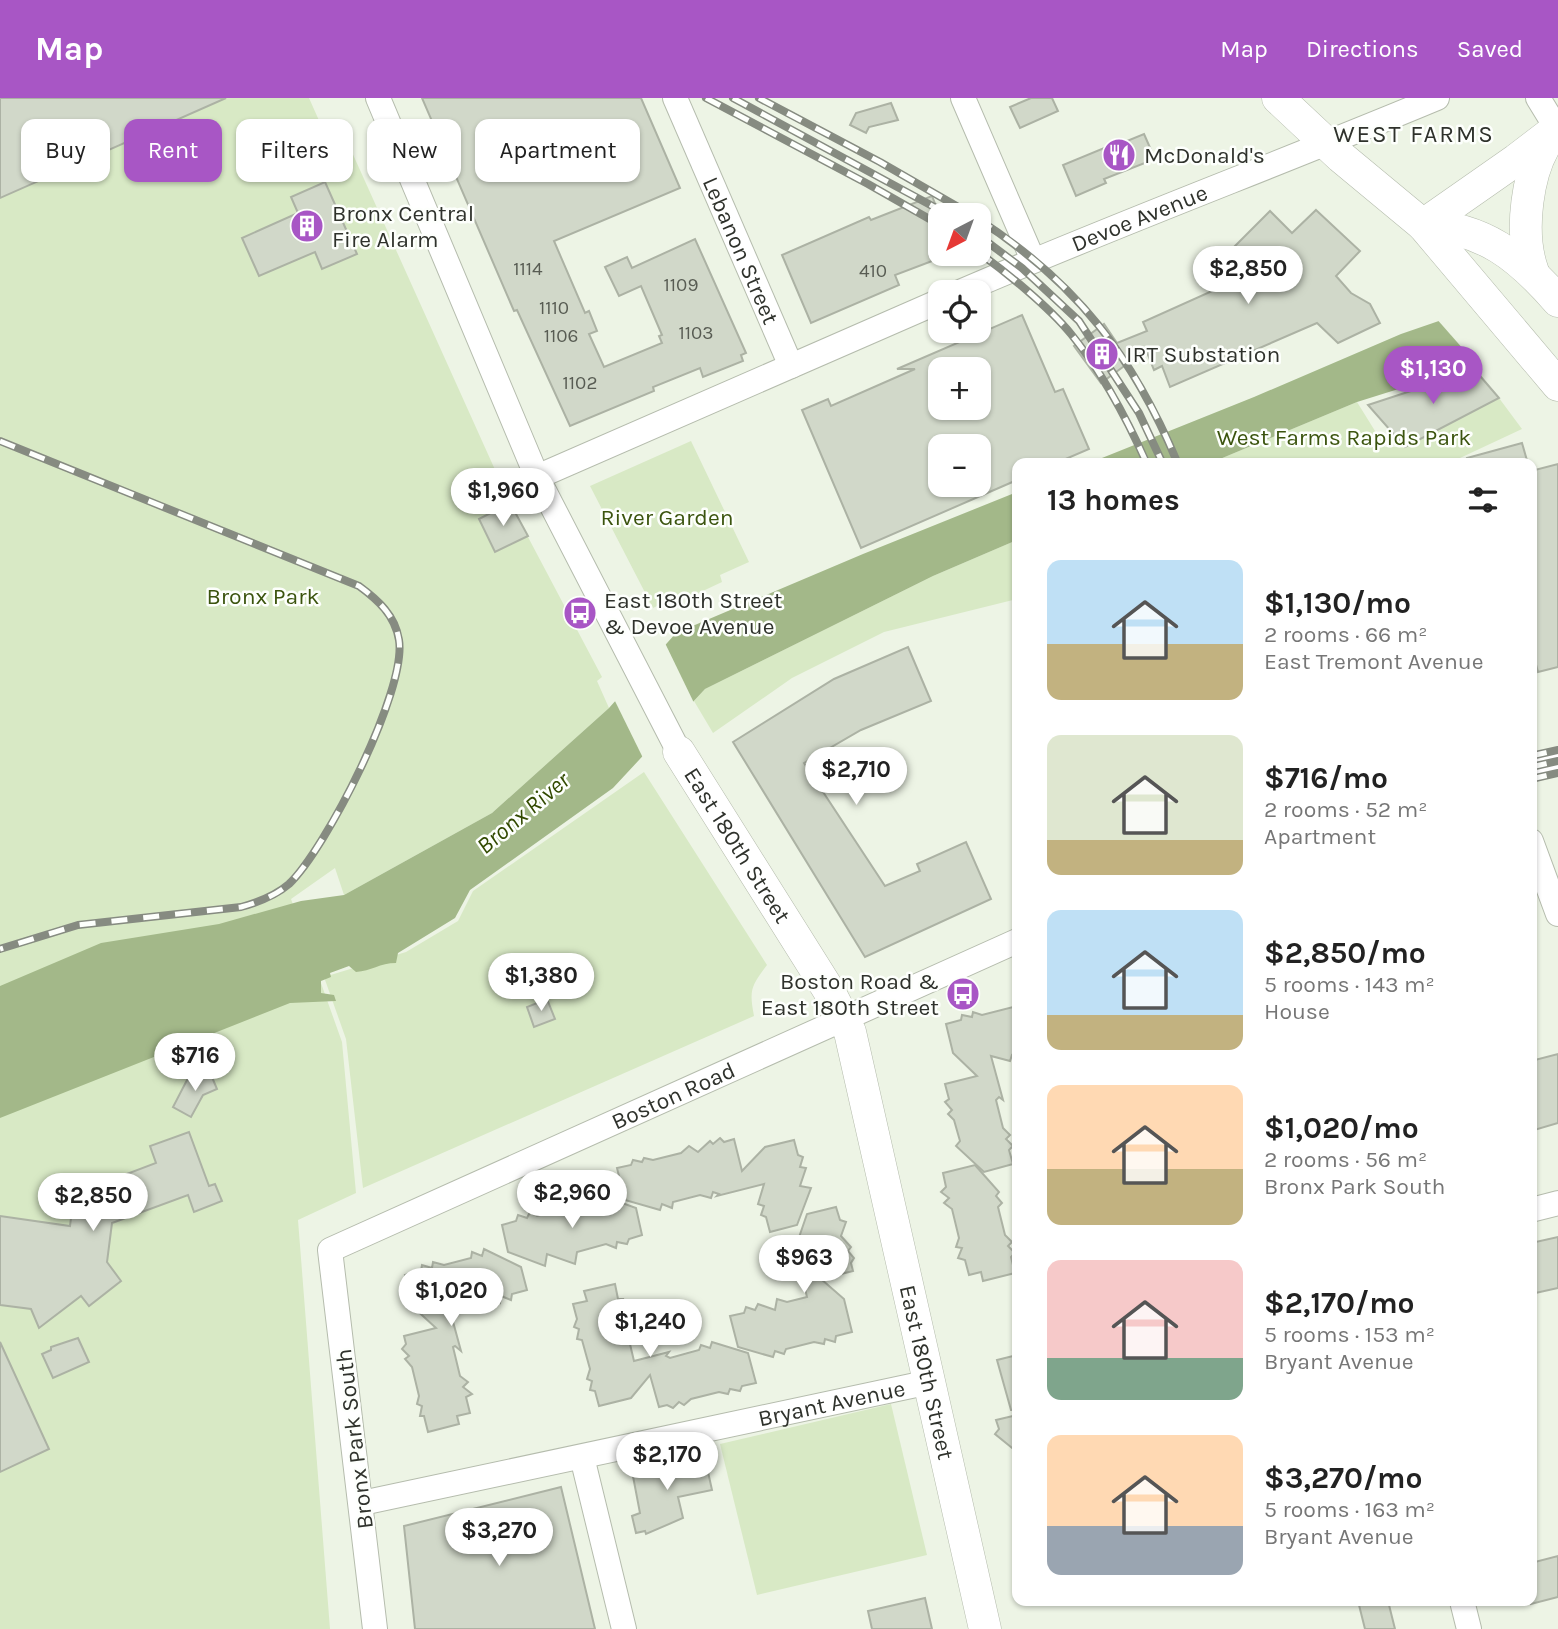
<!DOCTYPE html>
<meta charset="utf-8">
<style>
body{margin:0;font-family:Karla,sans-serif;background:#f6f6f6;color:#222;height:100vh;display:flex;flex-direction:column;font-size:26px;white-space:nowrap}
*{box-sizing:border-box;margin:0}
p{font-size:23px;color:#767676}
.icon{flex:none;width:38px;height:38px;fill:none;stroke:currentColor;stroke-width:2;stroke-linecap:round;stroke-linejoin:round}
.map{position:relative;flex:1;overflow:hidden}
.sheet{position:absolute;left:1012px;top:360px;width:525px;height:1148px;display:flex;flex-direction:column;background:#fff;border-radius:14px;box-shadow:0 2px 5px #0004}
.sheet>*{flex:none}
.banner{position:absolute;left:21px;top:21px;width:665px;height:63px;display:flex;gap:14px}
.needle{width:46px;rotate:221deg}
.buttons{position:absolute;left:928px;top:105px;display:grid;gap:14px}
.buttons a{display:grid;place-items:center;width:63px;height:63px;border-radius:14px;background:#fff;box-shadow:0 2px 5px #0004;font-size:35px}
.price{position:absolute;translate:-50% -60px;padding:0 16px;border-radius:24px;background:#fff;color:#222;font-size:23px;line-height:46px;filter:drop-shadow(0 2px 4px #0008)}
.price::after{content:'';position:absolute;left:50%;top:42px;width:21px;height:16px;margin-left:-10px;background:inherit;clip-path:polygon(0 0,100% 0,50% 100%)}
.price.on{background:#a856c5;color:#fff}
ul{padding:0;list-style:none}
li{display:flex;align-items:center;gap:21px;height:175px;padding:0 35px}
li span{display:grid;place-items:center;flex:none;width:196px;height:140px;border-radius:14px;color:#555}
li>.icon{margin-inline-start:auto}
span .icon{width:84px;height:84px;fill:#fffc;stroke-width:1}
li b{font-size:30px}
h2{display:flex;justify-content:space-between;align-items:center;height:84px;padding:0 35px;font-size:30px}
.chip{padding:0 24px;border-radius:14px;background:#fff;box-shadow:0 2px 5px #0004;font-size:24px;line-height:63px}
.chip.on{background:#a856c5;color:#fff}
header{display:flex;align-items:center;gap:42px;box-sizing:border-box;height:98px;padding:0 35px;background:#a856c5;color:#fff}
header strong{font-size:33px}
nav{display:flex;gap:38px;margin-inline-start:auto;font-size:24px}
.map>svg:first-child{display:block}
</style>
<header>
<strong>Map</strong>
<nav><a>Map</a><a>Directions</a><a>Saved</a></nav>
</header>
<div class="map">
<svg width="1558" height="1531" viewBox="0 0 1558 1531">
<rect width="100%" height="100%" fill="#edf4e5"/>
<g fill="#d8e9c5">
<path d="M 226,0 L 309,0 L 321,27 L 337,21 L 510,405 L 602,579 L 597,583 L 609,610 L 492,715 L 344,797 L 335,770 L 291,801 L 342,944 L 356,1095 L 298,1122 L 330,1531 L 0,1531 L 0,100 Z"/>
<path d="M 1499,300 L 1522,331 L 1460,360 L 1454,366 L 1208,366 L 1357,304 L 1385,349 L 1405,349 Z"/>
<path d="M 691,343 L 749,464 L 720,477 L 722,484 L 688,500 L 685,494 L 653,510 L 590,388 Z"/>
<path d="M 1017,442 L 1017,501 L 884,534 L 792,580 L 713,635 L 694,603 L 705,591 L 933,478 Z"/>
<path d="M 644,674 L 767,867 C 751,888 749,892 754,918 L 363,1090 L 346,941 L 324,879 L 406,854 L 458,823 L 473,793 Z"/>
<path d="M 891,1306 L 927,1457 L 757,1497 L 720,1346 Z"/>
</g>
<g fill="#a3b889">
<path d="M 1558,182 L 1558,241 L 1357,304 L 1208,366 L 1087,366 L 1254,299 L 1401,236 Z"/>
<path d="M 1017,394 L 1017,442 L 933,478 L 705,591 L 613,690 L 470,792 L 455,820 L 398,855 L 396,865 C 380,865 371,873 356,874 L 349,868 L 330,875 L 331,879 L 321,883 L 321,895 L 334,897 L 336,903 L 290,905 L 0,1020 L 0,888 L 101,845 L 219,826 L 301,803 L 344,797 L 492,715 L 609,610 L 676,535 L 863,456 Z"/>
</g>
<g fill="#edf4e5">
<path d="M 1558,179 L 1558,245 L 1479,269 L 1435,219 Z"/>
<path d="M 664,543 L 695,607 L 644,662 L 613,599 Z"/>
</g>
<g fill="#d1d8c9" stroke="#acb2a4" stroke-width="2" fill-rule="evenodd">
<path d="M 0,0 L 226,0 L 0,100 Z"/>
<path d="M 422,0 L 641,0 L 680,90 L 554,143 L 585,215 L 589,213 L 597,233 L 589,236 L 604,269 L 662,245 L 659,238 L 662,237 L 641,188 L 619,198 L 605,169 L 627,159 L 632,170 L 695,141 L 746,255 L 741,257 L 743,263 L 703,279 L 700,270 L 653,289 L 654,293 L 570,328 L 517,212 L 514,213 Z"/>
<path d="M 1031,0 L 1052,0 L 1058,13 L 1020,30 L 1010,9 Z"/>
<path d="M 891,5 L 898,22 L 869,29 L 866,35 L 850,27 L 856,15 Z"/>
<path d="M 1144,36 L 1155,61 L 1104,81 L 1106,85 L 1076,98 L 1063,67 L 1109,48 L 1110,50 Z"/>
<path d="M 325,84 L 357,156 L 322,171 L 315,154 L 259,178 L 242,140 L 298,115 L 291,99 Z"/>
<path d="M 932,98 L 940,118 L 940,160 L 895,177 L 899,187 L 811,225 L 782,157 L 869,119 L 871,122 Z"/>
<path d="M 1316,112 L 1360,153 L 1336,178 L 1351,195 L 1370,206 L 1380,225 L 1338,245 L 1317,225 L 1170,289 L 1162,268 L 1154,272 L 1146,252 L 1101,285 L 1074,248 L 1104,226 L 1117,245 L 1147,233 L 1143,224 L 1259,172 L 1234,149 L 1270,113 L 1292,135 Z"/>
<path d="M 1022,217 L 1055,294 L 1063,291 L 1089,351 L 1054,366 L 1017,366 L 1017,382 L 861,450 L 802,312 L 828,301 L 831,308 L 915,271 L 897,271 ZM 940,271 L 978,271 L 978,310 L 940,310 ZM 940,348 L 978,348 L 978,387 L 940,387 Z"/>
<path d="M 1475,272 L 1499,300 L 1405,349 L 1368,307 Z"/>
<path d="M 1522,345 L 1528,366 L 1468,366 L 1467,360 Z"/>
<path d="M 1558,366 L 1558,569 L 1538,574 L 1531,548 L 1531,373 Z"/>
<path d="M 510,405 L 528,438 L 495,454 L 479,421 Z"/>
<path d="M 908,549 L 931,603 L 861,632 L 804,665 L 885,788 L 920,773 L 917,766 L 966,744 L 991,801 L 865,859 L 733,644 L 834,581 Z"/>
<path d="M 547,901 L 555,921 L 534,929 L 527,909 Z"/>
<path d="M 1017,908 L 1017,958 L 1012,957 L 1010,963 L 991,958 L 1003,1002 L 999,999 L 996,1002 L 1003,1030 L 1010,1037 L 1006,1041 L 1013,1048 L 1009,1052 L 1013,1066 L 984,1074 L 956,1048 L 960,1043 L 954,1022 L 948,1016 L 952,1012 L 945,1004 L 949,1001 L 945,986 L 977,978 L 953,955 L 946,926 L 961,922 L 962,917 L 972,919 L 973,914 L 982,917 Z"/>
<path d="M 1558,956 L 1558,1025 L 1531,1033 L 1531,963 Z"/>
<path d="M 209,972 L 217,991 L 203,997 L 191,1019 L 173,1009 L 187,982 Z"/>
<path d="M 189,1034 L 209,1088 L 215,1086 L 222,1103 L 194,1114 L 188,1097 L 112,1125 L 107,1164 L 121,1183 L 89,1208 L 81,1198 L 39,1230 L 31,1211 L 0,1207 L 0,1118 L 70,1128 L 74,1096 L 156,1065 L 150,1048 Z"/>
<path d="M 720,1040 L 724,1044 L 734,1041 L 742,1073 L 765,1049 L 794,1042 L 798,1057 L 803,1059 L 800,1069 L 806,1070 L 800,1088 L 811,1090 L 797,1127 L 770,1134 L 766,1119 L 761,1117 L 764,1108 L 758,1106 L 764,1086 L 717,1098 L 719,1096 L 713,1094 L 711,1100 L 700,1097 L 673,1104 L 672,1110 L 662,1106 L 660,1112 L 625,1102 L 617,1070 L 631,1067 L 633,1062 L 642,1064 L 644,1060 L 653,1062 L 681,1055 L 689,1048 L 698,1054 L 710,1043 L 713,1046 Z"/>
<path d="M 975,1067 L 999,1094 L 996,1098 L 1002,1105 L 998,1109 L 1005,1137 L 1012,1144 L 1008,1148 L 1015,1155 L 1011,1159 L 1015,1175 L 983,1183 L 981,1174 L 969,1177 L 965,1162 L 958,1160 L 962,1150 L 956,1149 L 959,1140 L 952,1111 L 944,1105 L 949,1100 L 941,1094 L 946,1089 L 943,1075 Z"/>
<path d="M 600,1097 L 636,1110 L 642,1137 L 629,1141 L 627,1146 L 617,1144 L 616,1150 L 606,1146 L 577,1154 L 575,1166 L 547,1156 L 545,1168 L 508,1154 L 502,1127 L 516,1123 L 518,1117 L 527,1120 L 530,1114 L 537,1118 L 566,1111 L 568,1105 L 577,1108 L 579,1102 L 597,1108 Z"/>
<path d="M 836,1109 L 840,1122 L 846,1124 L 841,1138 L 851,1149 L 848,1153 L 854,1160 L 851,1165 L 853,1173 L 821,1181 L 844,1201 L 852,1234 L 836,1238 L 835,1244 L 825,1241 L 824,1246 L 814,1244 L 786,1251 L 784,1256 L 775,1253 L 773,1259 L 738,1249 L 730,1218 L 744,1215 L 746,1209 L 755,1212 L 758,1206 L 775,1212 L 777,1201 L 787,1204 L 807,1199 L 798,1161 L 801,1153 L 795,1151 L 807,1116 Z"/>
<path d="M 1558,1139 L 1558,1190 L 1531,1196 L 1531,1145 Z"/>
<path d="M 484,1151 L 521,1169 L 527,1192 L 512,1196 L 511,1202 L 501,1198 L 500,1205 L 484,1198 L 480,1210 L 446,1198 L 461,1253 L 455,1248 L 453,1249 L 460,1278 L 468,1284 L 463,1289 L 472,1296 L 466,1299 L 470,1315 L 457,1318 L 459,1326 L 428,1334 L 424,1318 L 420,1318 L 422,1308 L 417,1306 L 419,1298 L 412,1269 L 405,1261 L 409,1258 L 402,1251 L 406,1246 L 404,1238 L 436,1230 L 412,1208 L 405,1177 L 421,1173 L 422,1167 L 432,1170 L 433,1164 L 444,1167 L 471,1160 L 472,1154 L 482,1158 Z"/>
<path d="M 615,1186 L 618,1201 L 623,1201 L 621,1211 L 626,1213 L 621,1230 L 631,1234 L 629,1242 L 634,1263 L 669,1254 L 666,1258 L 670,1260 L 699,1252 L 701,1247 L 710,1250 L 712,1244 L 748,1255 L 756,1285 L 742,1288 L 740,1293 L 730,1291 L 728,1296 L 719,1294 L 691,1301 L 684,1307 L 679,1304 L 673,1310 L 667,1307 L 659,1309 L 650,1277 L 631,1300 L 599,1308 L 595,1293 L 590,1292 L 592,1283 L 587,1281 L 590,1271 L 582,1242 L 577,1241 L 579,1231 L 574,1229 L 577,1221 L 573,1206 L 587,1203 L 584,1193 Z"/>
<path d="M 78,1240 L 89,1264 L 53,1280 L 42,1256 L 51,1252 L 51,1249 Z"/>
<path d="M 0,1244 L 49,1351 L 0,1374 Z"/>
<path d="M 1017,1257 L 1017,1312 L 1011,1312 L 997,1262 Z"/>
<path d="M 1017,1317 L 1017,1354 L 995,1336 L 999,1331 L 996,1322 Z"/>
<path d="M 701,1359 L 702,1366 L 706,1365 L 712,1392 L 678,1399 L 683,1420 L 646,1436 L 645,1433 L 636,1435 L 632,1418 L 640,1415 L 632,1373 Z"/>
<path d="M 561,1389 L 595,1531 L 415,1531 L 404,1428 Z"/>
<path d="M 1558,1458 L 1558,1499 L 1531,1506 L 1531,1465 Z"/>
<path d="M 925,1500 L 932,1531 L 872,1531 L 868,1513 Z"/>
<path d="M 1358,1503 L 1388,1503 L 1395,1531 L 1365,1531 Z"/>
</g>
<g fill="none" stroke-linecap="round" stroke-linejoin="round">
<defs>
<g id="minor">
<path d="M 378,0 L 537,379 L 679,654"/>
<path id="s1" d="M 675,0 L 791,268"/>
<path d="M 963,0 L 1033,162"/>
<path d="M 1538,0 L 1557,31"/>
<path id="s2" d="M 960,194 C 1117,126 1279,66 1437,0"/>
<path d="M 537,379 L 940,203"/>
<path d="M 1531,671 L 1558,665"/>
<path d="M 1531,743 L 1558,816"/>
<path d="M 1531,1112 L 1558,1105"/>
<path d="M 582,1359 L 624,1531"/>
<path id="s3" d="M 362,1405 L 930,1284"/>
<path d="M 1462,1503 L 1469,1531"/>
<path id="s4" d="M 375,1531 L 330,1152 L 1017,843"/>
</g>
<g id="major">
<path d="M 1278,0 L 1341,59 L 1423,127 L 1558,287"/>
<path d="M 1423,127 L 1516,62 L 1558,30"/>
<path d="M 1423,127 C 1484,130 1519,158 1558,203"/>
<path d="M 1533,174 C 1519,136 1526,71 1551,38"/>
<path id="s5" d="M 679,654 L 828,891 L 850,934 L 985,1531"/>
</g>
</defs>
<use href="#minor" stroke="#b5bcad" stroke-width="26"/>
<use href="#major" stroke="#b5bcad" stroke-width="33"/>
<use href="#minor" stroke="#fff" stroke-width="24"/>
<use href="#major" stroke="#fff" stroke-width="32"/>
<defs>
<g id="rail">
<path d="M 706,0 L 868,86 L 940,127"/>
<path d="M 733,0 L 949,117"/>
<path d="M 759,0 L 880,64 L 972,117"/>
<path d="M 978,121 C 1077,185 1133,258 1178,366"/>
<path d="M 978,137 L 1022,170 L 1079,223 L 1139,315 L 1163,366"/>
<path d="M 978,154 C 1006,174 1049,209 1071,236 C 1102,274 1127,321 1147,366"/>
<path d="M 0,343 L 359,488 C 378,502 395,517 399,542 C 407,592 326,751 289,786 C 275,798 259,804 241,809 L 78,827 L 0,851"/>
<path d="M 1531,658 L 1558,652"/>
<path d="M 1531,669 L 1558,663"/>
<path d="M 1531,681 L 1558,675"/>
</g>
</defs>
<use href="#rail" stroke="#868b81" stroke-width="8"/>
<use href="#rail" stroke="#fdfffc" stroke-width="5" stroke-dasharray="16" stroke-linecap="butt"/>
</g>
<defs>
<symbol id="restaurant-disc" viewBox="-11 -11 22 22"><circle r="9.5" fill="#a856c5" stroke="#fdfffc"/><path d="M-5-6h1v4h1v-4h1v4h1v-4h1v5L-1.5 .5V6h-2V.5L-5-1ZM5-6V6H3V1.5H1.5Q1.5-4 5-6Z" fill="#fff"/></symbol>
<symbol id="building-disc" viewBox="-11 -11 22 22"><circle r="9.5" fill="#a856c5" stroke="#fdfffc"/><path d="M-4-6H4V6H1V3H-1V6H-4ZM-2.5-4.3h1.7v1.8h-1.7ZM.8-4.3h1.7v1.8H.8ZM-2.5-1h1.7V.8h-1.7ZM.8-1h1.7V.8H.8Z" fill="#fff"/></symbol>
<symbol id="bus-disc" viewBox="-11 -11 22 22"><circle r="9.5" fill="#a856c5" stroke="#fdfffc"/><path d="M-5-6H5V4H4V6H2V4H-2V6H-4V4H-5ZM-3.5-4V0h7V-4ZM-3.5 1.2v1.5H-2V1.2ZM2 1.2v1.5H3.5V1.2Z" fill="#fff"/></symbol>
</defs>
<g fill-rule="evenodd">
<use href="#restaurant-disc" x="1100" y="38" width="38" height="38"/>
<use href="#building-disc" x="288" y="109" width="38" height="38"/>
<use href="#building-disc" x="1083" y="237" width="38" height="38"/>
<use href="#bus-disc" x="561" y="496" width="38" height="38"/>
<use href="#bus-disc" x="944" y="877" width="38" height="38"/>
</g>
<g text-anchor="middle" stroke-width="5" stroke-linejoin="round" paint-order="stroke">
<g font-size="19" fill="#585c53">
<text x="528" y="177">1114</text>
<text x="873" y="179">410</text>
<text x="681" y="193">1109</text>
<text x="554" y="216">1110</text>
<text x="696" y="241">1103</text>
<text x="561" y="244">1106</text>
<text x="580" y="291">1102</text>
</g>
<g font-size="23" fill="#2f322c" stroke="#fdfffc" text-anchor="start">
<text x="1144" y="65">McDonald's</text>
<text x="332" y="123">Bronx Central<tspan x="332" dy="26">Fire Alarm</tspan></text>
<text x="1126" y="264">IRT Substation</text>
<text x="604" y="510">East 180th Street<tspan x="604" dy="26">&amp; Devoe Avenue</tspan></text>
<text x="939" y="891" text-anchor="end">Boston Road &amp;<tspan x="939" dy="26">East 180th Street</tspan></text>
</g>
<g font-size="23" fill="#2f322c" stroke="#fdfffc">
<text dy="8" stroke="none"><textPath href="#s2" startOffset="194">Devoe Avenue</textPath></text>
<text dy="8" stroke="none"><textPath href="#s1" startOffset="166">Lebanon Street</textPath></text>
<text dy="8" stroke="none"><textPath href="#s5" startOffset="110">East 180th Street</textPath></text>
<text dy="8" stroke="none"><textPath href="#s4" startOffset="758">Boston Road</textPath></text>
<text dy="8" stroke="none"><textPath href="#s5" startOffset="677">East 180th Street</textPath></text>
<text dy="8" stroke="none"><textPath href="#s3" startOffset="480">Bryant Avenue</textPath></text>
<text transform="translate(354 1341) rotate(-97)" y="8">Bronx Park South</text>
</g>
<g font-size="23" fill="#3b540e" stroke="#fdfffc">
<text x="1344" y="347">West Farms Rapids Park</text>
<text x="667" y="427">River Garden</text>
<text x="263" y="506">Bronx Park</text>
</g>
<g font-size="24" letter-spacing="2" fill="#2f322c" stroke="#fdfffc">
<text x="1414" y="44">WEST FARMS</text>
</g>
<g font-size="24" font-style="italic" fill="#324a00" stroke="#fdfffc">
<text transform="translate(523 715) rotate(-40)" y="8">Bronx River</text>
</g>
</g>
</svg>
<div class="buttons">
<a><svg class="needle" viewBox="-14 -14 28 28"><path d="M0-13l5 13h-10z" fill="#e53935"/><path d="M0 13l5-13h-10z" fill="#767676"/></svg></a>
<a><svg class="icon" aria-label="locate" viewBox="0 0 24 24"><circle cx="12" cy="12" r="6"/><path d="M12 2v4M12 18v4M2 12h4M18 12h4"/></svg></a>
<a>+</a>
<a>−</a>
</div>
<b class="price" style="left:1248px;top:208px">$2,850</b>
<b class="price on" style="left:1433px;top:308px">$1,130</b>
<b class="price" style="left:503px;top:430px">$1,960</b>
<b class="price" style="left:856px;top:709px">$2,710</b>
<b class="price" style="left:541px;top:915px">$1,380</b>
<b class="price" style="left:195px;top:995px">$716</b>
<b class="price" style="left:572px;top:1132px">$2,960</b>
<b class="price" style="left:93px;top:1135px">$2,850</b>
<b class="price" style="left:804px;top:1197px">$963</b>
<b class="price" style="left:451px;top:1230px">$1,020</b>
<b class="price" style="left:650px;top:1261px">$1,240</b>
<b class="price" style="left:667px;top:1394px">$2,170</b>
<b class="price" style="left:499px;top:1470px">$3,270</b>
<div class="banner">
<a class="chip">Buy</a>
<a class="chip on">Rent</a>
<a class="chip">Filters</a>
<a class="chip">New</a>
<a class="chip">Apartment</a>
</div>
<section class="sheet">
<h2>13 homes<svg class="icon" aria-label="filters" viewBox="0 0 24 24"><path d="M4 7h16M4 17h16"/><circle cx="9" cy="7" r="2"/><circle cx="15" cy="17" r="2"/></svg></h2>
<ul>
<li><span style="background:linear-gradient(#bfe0f5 60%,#c2b280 0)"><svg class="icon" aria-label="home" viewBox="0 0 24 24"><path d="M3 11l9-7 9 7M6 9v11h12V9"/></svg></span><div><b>$1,130/mo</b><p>2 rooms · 66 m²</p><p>East Tremont Avenue</p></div></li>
<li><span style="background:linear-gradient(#dfe7d0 75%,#c2b280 0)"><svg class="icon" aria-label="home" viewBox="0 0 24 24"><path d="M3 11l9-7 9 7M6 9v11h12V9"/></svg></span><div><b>$716/mo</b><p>2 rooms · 52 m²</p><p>Apartment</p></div></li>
<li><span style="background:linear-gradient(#bfe0f5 75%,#c2b280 0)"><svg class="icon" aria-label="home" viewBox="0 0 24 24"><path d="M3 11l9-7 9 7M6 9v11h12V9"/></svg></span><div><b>$2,850/mo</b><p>5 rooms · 143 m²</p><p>House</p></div></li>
<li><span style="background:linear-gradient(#ffd9b3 60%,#c2b280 0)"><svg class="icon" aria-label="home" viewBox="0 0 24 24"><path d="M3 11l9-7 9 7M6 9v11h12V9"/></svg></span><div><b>$1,020/mo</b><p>2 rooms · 56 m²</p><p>Bronx Park South</p></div></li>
<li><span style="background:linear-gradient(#f6c9c9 70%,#7fa58c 0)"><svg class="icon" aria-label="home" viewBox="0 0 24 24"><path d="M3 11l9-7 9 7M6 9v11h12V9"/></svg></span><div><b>$2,170/mo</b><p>5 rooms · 153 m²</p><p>Bryant Avenue</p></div></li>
<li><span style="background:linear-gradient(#ffd9b3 65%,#9aa5b1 0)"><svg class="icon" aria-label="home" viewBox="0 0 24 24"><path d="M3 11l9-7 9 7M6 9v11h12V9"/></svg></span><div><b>$3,270/mo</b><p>5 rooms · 163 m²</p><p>Bryant Avenue</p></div></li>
</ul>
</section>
</div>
